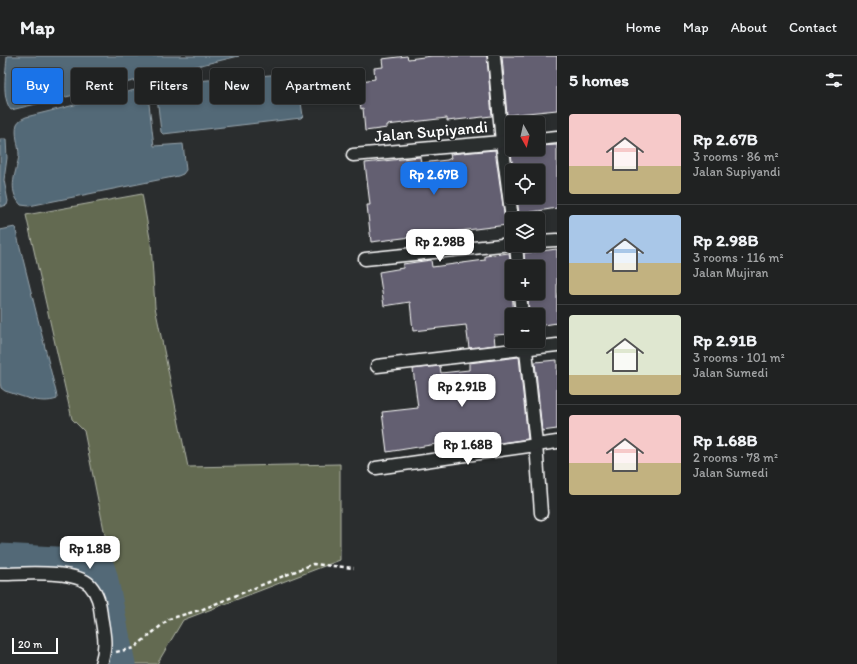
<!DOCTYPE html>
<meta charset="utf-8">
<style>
body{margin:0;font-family:Itim,sans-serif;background:#2d2f2f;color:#f1f3f6;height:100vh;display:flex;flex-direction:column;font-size:15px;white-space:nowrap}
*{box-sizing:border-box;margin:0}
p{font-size:13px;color:#a2a4a5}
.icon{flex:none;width:22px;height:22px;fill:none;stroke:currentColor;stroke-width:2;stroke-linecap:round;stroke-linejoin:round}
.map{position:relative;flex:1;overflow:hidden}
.panel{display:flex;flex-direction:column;background:#202222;width:300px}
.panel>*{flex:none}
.top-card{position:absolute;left:12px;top:12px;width:380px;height:36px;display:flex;gap:8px}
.needle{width:26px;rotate:172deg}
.fabs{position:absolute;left:505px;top:60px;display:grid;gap:8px}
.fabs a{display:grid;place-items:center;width:40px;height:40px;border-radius:4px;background:#202222;box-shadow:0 2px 6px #0003,0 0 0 1px #3d3f40;font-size:20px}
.scale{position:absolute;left:12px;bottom:10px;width:46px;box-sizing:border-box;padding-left:4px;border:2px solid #fff;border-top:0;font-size:11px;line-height:14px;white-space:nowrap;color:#fff;-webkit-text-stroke:3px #2a2d2e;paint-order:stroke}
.price{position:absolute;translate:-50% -34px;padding:0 9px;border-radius:8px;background:#fff;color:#222;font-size:13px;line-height:26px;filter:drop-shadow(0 1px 2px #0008)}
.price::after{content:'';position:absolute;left:50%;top:24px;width:12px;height:9px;margin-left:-6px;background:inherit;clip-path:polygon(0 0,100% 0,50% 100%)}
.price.selected{background:#1a73e8;color:#fff}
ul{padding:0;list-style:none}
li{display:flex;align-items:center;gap:12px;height:100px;padding:0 12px}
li+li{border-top:1px solid #3d3f40}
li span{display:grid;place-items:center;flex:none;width:112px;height:80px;border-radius:4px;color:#555}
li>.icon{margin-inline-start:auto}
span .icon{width:48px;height:48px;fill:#fffc;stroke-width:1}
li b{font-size:17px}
h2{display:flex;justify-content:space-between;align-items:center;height:48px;padding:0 12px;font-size:17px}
.pill{padding:0 14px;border-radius:4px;background:#202222;box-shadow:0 2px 6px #0003,0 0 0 1px #3d3f40;font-size:14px;line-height:36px}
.pill.selected{background:#1a73e8;color:#fff}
header{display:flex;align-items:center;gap:24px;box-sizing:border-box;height:56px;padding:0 20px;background:#202222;border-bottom:1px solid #3d3f40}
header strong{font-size:19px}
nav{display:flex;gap:22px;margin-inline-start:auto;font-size:14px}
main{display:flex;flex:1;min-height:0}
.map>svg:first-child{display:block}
</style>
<header>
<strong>Map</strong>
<nav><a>Home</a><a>Map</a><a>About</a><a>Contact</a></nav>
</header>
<main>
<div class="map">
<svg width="557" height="608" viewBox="0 0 557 608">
<rect width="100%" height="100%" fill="#2a2d2e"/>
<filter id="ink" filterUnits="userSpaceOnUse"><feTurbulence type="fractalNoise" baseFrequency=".025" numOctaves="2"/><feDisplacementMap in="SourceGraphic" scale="8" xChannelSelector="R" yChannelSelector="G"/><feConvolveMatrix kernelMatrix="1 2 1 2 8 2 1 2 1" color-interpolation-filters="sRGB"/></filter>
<g filter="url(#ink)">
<path fill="#636b51" stroke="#b1b5a8" d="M 142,138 L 151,188 L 155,251 L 188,411 L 340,408 L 340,504 L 183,564 L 157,608 L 131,608 L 84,375 L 72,363 L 26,159 Z"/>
<g fill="#536977" stroke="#98a5ad">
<path d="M 7,0 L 239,0 L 11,54 C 1,41 6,16 7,0 Z"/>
<path d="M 295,17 L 297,19 L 303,60 L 301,62 L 163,78 L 161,76 L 156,32 L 158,28 Z"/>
<path d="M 147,31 L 154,90 L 183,88 L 186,114 L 183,118 L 178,120 L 29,150 L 21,149 C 6,133 17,116 19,99 C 19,90 14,77 17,68 C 19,64 22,63 26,61 Z"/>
<path d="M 0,83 L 6,83 L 7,102 L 4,124 L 8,145 L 7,149 L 0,151 Z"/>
<path d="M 15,171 L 57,340 L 57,343 C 40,349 22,340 5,335 L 1,332 L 0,326 L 0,174 Z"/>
</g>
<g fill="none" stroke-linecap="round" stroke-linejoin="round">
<path stroke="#536977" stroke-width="27" d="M 0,501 L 75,505 L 95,508 L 101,511 L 104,520 L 122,608"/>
</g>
<g fill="#645f71" stroke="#fff">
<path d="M 407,0 L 408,3 L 432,0 L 487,0 L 492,60 L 447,65 L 447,62 L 387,69 L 387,72 L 365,75 L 363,52 L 361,53 L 359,41 L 363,41 L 361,25 L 375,23 L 374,12 L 383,11 L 382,3 Z"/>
<path d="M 502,0 L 557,0 L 557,54 L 507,59 Z"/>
<path d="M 557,89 L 557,152 L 519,158 L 517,141 L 538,141 L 538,115 L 513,115 L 511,96 L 538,93 L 538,90 Z"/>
<path d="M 495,94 L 505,164 L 507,169 L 371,186 L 367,149 L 370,149 L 365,107 L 420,101 L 421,107 L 447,104 L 451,102 L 450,98 Z"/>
<path d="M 557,193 L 557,267 L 538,270 L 538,259 L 529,259 L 528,237 L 538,237 L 538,211 L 525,211 L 524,197 Z"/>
<path d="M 509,197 L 512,215 L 512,237 L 514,259 L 512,259 L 512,278 L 494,279 L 495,289 L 469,292 L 466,269 L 413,275 L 410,246 L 384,250 L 379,216 L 403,212 L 403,208 L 431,204 L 432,211 L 485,204 L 485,200 Z"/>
<path d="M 519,301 L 528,383 L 478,390 L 477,386 L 450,389 L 449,386 L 387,396 L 382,356 L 418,352 L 413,313 L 440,310 L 441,317 L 469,314 L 469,307 Z"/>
<path d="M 557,304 L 557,373 L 542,375 L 535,306 Z"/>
</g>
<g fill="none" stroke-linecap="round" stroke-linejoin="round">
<defs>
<g id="minor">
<path d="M 494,0 L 502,86 L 512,163"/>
<path d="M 538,83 L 557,81"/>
<path d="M 353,99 L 512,85"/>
<path d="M 538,185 L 557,184"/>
<path d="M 516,189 L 518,211"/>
<path d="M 365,203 L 512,188"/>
<path d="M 520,237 L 522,259"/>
<path d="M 525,285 L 536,388 L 541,457"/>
<path d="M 377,310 L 557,289"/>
<path d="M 376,412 L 557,386"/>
<path d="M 0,518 C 22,518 74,513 90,529 C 98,538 100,548 101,560 C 104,578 107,590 101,608"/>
</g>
</defs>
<use href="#minor" stroke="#fff" stroke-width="15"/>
<path stroke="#fff" stroke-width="2.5" stroke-dasharray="4 3" stroke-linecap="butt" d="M 116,596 L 134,592 L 169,563 L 203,553 L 313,508 L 354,512"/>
<use href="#minor" stroke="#2a2d2e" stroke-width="12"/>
</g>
</g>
<g text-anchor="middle" stroke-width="3.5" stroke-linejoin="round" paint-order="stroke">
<g font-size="17" fill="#fff" stroke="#2a2d2e">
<text transform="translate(431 75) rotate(-5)" y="6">Jalan Supiyandi</text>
</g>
</g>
</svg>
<div class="fabs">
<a><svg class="needle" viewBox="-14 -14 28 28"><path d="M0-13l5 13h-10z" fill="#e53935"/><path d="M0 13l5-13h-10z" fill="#a2a4a5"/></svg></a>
<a><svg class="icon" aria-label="locate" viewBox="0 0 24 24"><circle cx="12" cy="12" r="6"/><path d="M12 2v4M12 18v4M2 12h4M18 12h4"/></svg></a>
<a><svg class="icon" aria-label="layers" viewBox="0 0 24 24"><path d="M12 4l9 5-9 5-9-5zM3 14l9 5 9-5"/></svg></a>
<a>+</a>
<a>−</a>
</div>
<div class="scale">20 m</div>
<b class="price selected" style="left:434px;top:140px">Rp 2.67B</b>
<b class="price" style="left:440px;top:207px">Rp 2.98B</b>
<b class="price" style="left:462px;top:352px">Rp 2.91B</b>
<b class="price" style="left:468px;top:410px">Rp 1.68B</b>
<b class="price" style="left:90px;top:514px">Rp 1.8B</b>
<div class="top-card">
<a class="pill selected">Buy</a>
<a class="pill">Rent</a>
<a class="pill">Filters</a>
<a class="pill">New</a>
<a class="pill">Apartment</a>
</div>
</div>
<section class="panel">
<h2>5 homes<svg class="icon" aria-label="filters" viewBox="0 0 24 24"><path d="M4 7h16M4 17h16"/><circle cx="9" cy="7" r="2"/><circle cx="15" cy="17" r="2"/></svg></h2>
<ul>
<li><span style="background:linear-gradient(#f6c9c9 65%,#c2b280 0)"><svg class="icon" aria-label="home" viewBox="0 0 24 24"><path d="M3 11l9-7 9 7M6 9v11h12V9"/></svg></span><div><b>Rp 2.67B</b><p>3 rooms · 86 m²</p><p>Jalan Supiyandi</p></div></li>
<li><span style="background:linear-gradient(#a9c7e8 60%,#c2b280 0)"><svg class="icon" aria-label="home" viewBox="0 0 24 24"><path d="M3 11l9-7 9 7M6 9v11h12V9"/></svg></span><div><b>Rp 2.98B</b><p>3 rooms · 116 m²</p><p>Jalan Mujiran</p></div></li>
<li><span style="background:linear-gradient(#dfe7d0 75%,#c2b280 0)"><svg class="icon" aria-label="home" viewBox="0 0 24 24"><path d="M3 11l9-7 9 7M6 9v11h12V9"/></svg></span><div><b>Rp 2.91B</b><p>3 rooms · 101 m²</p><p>Jalan Sumedi</p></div></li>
<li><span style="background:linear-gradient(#f6c9c9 60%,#c2b280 0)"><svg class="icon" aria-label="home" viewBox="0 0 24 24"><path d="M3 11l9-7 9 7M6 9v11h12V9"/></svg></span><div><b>Rp 1.68B</b><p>2 rooms · 78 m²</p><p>Jalan Sumedi</p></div></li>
</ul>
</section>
</main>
